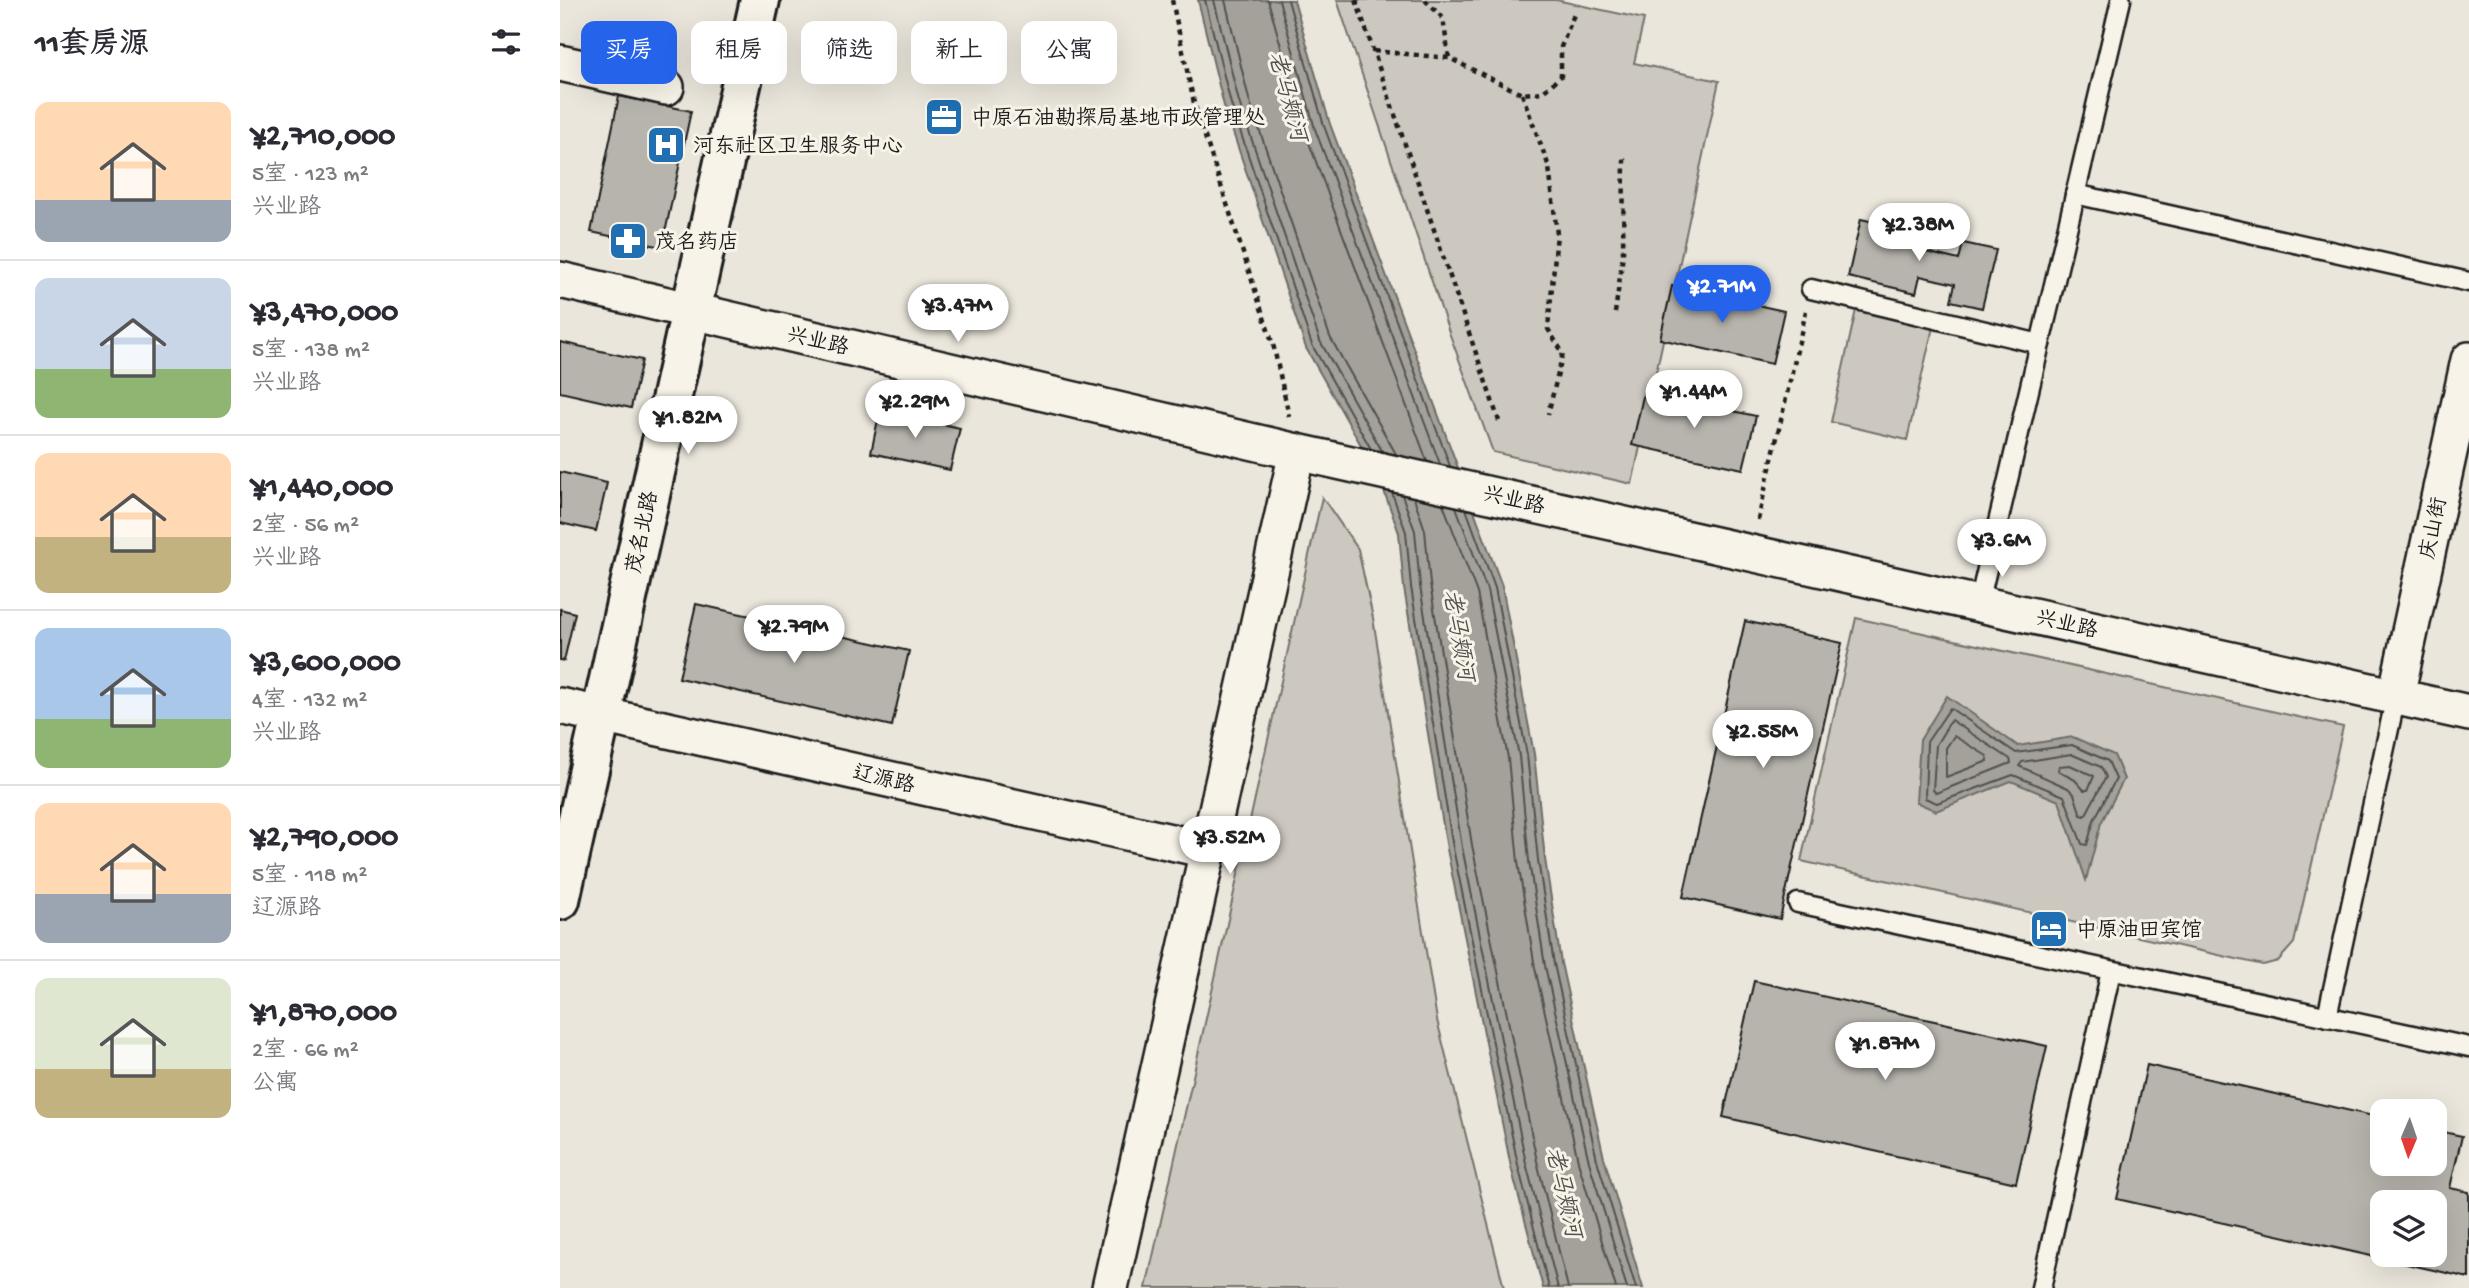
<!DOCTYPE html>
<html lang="zh">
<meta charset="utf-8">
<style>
body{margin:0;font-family:"Gochi Hand","LXGW WenKai TC",sans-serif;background:#f2f2f3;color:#2b2b33;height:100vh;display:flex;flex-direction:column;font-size:26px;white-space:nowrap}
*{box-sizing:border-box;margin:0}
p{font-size:23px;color:#7c7c81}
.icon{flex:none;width:38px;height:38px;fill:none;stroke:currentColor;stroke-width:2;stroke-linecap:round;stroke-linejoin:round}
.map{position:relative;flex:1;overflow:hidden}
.drawer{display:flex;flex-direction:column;background:#fff;width:560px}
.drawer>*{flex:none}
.hud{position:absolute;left:21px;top:21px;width:665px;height:63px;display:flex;gap:14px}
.needle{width:46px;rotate:182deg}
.tools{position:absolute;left:1810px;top:1099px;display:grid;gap:14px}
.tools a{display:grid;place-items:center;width:77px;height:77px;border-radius:14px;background:#fff;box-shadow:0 7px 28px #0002;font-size:35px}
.price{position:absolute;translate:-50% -60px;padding:0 16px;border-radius:24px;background:#fff;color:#222;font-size:23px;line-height:46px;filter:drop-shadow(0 2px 4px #0008)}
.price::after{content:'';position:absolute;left:50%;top:42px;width:21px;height:16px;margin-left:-10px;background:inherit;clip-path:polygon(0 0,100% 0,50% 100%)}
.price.active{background:#2563eb;color:#fff}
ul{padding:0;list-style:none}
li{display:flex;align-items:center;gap:21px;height:175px;padding:0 35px}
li+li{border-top:2px solid #e1e1e2}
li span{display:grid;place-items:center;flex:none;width:196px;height:140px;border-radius:14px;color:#555}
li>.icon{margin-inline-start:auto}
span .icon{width:84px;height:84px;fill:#fffc;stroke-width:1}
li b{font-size:30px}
h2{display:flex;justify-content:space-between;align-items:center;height:84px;padding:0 35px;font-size:30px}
.tag{padding:0 24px;border-radius:14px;background:#fff;box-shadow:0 7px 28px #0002;font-size:24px;line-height:63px}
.tag.active{background:#2563eb;color:#fff}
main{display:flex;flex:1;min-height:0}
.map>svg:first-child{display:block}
</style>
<main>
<section class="drawer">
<h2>11套房源<svg class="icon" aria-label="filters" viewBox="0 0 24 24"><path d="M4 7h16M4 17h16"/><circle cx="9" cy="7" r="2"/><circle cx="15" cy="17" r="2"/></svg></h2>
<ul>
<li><span style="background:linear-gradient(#ffd9b3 70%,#9aa5b1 0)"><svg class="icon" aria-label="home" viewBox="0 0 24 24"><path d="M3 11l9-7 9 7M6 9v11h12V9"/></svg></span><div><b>¥2,710,000</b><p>5室 · 123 m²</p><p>兴业路</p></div></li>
<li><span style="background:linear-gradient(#c9d6e8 65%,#8fb573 0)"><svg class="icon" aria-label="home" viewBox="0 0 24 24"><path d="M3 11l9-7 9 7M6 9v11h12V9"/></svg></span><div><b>¥3,470,000</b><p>5室 · 138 m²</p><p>兴业路</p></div></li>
<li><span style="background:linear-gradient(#ffd9b3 60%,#c2b280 0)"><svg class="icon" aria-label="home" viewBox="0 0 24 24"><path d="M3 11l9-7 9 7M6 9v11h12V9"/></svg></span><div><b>¥1,440,000</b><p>2室 · 56 m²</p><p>兴业路</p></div></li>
<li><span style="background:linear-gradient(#a9c7e8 65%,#8fb573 0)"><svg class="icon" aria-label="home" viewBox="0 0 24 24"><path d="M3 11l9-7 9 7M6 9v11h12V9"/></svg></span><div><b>¥3,600,000</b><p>4室 · 132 m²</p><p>兴业路</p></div></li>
<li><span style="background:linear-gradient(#ffd9b3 65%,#9aa5b1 0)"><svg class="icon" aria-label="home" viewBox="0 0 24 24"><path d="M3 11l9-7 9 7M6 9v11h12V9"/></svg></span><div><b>¥2,790,000</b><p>5室 · 118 m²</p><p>辽源路</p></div></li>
<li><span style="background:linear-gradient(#dfe7d0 65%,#c2b280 0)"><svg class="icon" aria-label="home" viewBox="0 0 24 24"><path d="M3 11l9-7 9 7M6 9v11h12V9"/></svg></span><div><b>¥1,870,000</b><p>2室 · 66 m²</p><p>公寓</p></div></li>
</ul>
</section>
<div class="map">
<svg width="1909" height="1288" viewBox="0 0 1909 1288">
<rect width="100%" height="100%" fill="#eae6dc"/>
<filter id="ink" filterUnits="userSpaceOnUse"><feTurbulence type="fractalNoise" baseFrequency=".0143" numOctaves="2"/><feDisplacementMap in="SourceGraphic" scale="14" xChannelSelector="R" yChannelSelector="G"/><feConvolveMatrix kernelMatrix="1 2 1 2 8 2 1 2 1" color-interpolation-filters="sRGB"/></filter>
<g filter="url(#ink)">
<g fill="#ccc8c0" stroke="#74726e" stroke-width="2">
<path d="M 777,0 L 996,0 L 1084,19 L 1074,63 L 1159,81 L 1072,484 L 933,452 L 890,335 Z"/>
<path d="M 1296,310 L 1373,327 L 1347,440 L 1271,422 Z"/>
<path d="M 762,497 L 798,549 L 813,618 L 877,1020 L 944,1288 L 586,1288 Z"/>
<path d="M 1296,618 L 1783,727 L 1734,943 L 1718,961 L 1703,965 L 1241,861 Z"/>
</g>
<g fill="#a3a19a" stroke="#6d6c68" stroke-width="2">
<path d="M 638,0 L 734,0 L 770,124 L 942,586 L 974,754 L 985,859 L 1001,963 L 1044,1158 L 1083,1288 L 983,1288 L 951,1167 L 887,849 L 844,588 L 839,533 L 819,477 L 746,348 L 664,106 Z"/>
<path d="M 1387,696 L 1458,746 L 1513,737 L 1554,755 L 1564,779 L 1541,823 L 1526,880 L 1499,801 L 1451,781 L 1376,811 L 1356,802 L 1360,740 Z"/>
</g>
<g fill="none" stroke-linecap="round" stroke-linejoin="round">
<g stroke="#52514e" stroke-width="2">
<path d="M 645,0 L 671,104 L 752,345 L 811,449"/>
<path d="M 654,0 L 679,102 L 760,341 L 822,451"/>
<path d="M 665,0 L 689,99 L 770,337 L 836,454"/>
<path d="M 708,0 L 745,132 L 867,461"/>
<path d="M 719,0 L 755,129 L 880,464"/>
<path d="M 728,0 L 764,126 L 890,466"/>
<path d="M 832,493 L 846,532 L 851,587 L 893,848 L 958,1165 L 989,1288"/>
<path d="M 842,495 L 855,531 L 860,586 L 902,847 L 966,1163 L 998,1288"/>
<path d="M 854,498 L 865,530 L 870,584 L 912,845 L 977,1161 L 1008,1288"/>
<path d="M 883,504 L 917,593 L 948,758 L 958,862 L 975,968 L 1019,1165 L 1056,1288"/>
<path d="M 896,507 L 927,590 L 959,756 L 969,861 L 985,966 L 1029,1162 L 1067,1288"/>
<path d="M 906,509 L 935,588 L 967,755 L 978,860 L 994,964 L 1037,1160 L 1076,1288"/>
<path d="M 1390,708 L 1456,753 L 1512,745 L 1548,761 L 1556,779 L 1534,820 L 1527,845 L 1522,844 L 1504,796 L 1453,775 L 1377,803 L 1365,798 L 1367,742 Z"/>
<path d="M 1391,720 L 1450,759 L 1451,763 L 1376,793 L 1373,790 L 1376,745 Z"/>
<path d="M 1394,736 L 1427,756 L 1428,761 L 1386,777 L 1386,748 Z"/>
<path d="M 1511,754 L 1541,767 L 1546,777 L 1525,816 L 1521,815 L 1514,794 L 1508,788 L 1459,766 L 1462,762 Z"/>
<path d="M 1510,765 L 1534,776 L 1528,790 L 1524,790 L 1515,780 L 1498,771 L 1499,766 Z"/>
</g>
</g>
<g fill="#b6b4ac" stroke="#1c1c1c" stroke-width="2" fill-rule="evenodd">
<path d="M 59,96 L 131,111 L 102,247 L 31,232 Z"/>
<path d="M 1301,219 L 1370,235 L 1366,252 L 1399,260 L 1403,243 L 1436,250 L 1422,308 L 1391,301 L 1395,284 L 1360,276 L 1356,293 L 1288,277 Z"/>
<path d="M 1112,286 L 1224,311 L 1212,364 L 1100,339 Z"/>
<path d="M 0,342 L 82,360 L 71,408 L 0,392 Z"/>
<path d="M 1084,392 L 1196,416 L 1183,469 L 1072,445 Z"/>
<path d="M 320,410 L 400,428 L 390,470 L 311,453 Z"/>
<path d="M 0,472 L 47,483 L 36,531 L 0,523 Z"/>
<path d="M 136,604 L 349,651 L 332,726 L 119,678 Z"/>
<path d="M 0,609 L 15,613 L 4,661 L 0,660 Z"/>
<path d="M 1185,621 L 1282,643 L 1220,919 L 1123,897 Z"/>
<path d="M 1194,981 L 1487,1046 L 1456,1183 L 1163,1117 Z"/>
<path d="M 1587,1065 L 1822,1118 L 1822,1164 L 1874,1164 L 1874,1130 L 1902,1136 L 1890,1188 L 1909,1192 L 1909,1278 L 1557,1199 ZM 1822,1202 L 1874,1202 L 1874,1255 L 1822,1255 Z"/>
</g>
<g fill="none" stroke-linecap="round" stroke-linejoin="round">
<defs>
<g id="lane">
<path d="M 1515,194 L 1909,282"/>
<path d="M 1251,289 L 1480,344"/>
<path d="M 1419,603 L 1561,0"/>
<path d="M 1238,903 L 1909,1047"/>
<path d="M 1767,1017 L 1836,696"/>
<path d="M 1481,1288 L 1551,971"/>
</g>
<g id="street">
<path d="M 0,63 L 106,87"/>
<path d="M 0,280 L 737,452 L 1909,713"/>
<path d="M 1836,696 L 1909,360"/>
<path d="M 0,706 L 647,850"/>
<path d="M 550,1288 L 737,452"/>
</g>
<path id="secondary" d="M 0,900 L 200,0"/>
</defs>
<use href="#lane" stroke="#1c1c1c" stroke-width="23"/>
<use href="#street" stroke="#1c1c1c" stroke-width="40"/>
<use href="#secondary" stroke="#1c1c1c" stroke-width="44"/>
<g stroke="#1c1c1c" stroke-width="4.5" stroke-dasharray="5 5" stroke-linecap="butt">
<path d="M 612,0 L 634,103 L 714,348 L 729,416"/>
<path d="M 796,0 L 939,421"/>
<path d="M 865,0 L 883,18 L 889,58"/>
<path d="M 814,51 L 889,58 L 962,94 L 983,92 L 1001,76 L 1001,47 L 1015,12"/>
<path d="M 962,94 L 989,167 L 997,234 L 988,329 L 1003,353 L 988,414"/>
<path d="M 1055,313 L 1063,255 L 1064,157"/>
<path d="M 1198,520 L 1246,311"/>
</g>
<use href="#lane" stroke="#f7f3e8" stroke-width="18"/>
<use href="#street" stroke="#f7f3e8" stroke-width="35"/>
<use href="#secondary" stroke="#f7f3e8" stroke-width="38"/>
</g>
</g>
<defs>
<symbol id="office-square" viewBox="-11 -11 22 22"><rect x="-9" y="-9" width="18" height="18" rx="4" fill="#1f6fb2" stroke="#f7f3e8"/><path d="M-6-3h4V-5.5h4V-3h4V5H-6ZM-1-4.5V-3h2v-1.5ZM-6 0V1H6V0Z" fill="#fff"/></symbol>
<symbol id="hospital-square" viewBox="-11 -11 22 22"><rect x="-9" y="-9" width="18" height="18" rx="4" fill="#1f6fb2" stroke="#f7f3e8"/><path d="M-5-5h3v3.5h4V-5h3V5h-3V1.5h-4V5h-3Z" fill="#fff"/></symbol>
<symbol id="pharmacy-square" viewBox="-11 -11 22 22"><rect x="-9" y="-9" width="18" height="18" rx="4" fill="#1f6fb2" stroke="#f7f3e8"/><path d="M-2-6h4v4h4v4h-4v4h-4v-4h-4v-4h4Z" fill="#fff"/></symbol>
<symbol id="hotel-square" viewBox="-11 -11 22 22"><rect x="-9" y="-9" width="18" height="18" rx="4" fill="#1f6fb2" stroke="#f7f3e8"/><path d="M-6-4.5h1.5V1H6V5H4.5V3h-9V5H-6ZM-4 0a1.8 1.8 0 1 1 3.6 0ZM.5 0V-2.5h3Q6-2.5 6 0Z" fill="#fff"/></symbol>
</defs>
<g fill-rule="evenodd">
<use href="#office-square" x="362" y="95" width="44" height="44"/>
<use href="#hospital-square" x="84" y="123" width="44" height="44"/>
<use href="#pharmacy-square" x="46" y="219" width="44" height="44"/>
<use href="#hotel-square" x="1467" y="907" width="44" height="44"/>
</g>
<g text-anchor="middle" stroke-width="6" stroke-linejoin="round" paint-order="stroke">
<g font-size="21" fill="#1c1c1c" stroke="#f7f3e8" text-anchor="start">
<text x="411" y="124">中原石油勘探局基地市政管理处</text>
<text x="133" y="152">河东社区卫生服务中心</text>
<text x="95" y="248">茂名药店</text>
<text x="1516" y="936">中原油田宾馆</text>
</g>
<g font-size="21" fill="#1c1c1c" stroke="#f7f3e8">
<text transform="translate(258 340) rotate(13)" y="7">兴业路</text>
<text transform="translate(954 499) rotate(13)" y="7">兴业路</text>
<text transform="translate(1872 528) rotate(-78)" y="7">庆山街</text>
<text transform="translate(81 532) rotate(-78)" y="7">茂名北路</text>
<text transform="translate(1507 623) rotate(13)" y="7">兴业路</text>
<text transform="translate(324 778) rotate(13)" y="7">辽源路</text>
</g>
<g font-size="23" font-style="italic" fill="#52514e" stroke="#f7f3e8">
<text transform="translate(729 96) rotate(75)" y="8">老马颊河</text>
<text transform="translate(900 635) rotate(80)" y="8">老马颊河</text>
<text transform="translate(1005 1192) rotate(77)" y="8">老马颊河</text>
</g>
</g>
</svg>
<div class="tools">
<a><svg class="needle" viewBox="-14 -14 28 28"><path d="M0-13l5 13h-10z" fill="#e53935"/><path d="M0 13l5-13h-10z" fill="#7c7c81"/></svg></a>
<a><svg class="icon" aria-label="layers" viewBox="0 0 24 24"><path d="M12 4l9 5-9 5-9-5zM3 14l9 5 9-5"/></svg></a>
</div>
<b class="price" style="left:1359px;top:263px">¥2.38M</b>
<b class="price active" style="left:1162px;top:325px">¥2.71M</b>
<b class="price" style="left:398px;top:344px">¥3.47M</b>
<b class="price" style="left:1134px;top:430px">¥1.44M</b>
<b class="price" style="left:355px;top:440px">¥2.29M</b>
<b class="price" style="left:128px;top:456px">¥1.82M</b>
<b class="price" style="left:1442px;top:579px">¥3.6M</b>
<b class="price" style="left:234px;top:665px">¥2.79M</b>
<b class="price" style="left:1203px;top:770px">¥2.55M</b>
<b class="price" style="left:670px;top:876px">¥3.52M</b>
<b class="price" style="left:1325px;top:1082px">¥1.87M</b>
<div class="hud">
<a class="tag active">买房</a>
<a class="tag">租房</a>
<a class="tag">筛选</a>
<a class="tag">新上</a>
<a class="tag">公寓</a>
</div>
</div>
</main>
